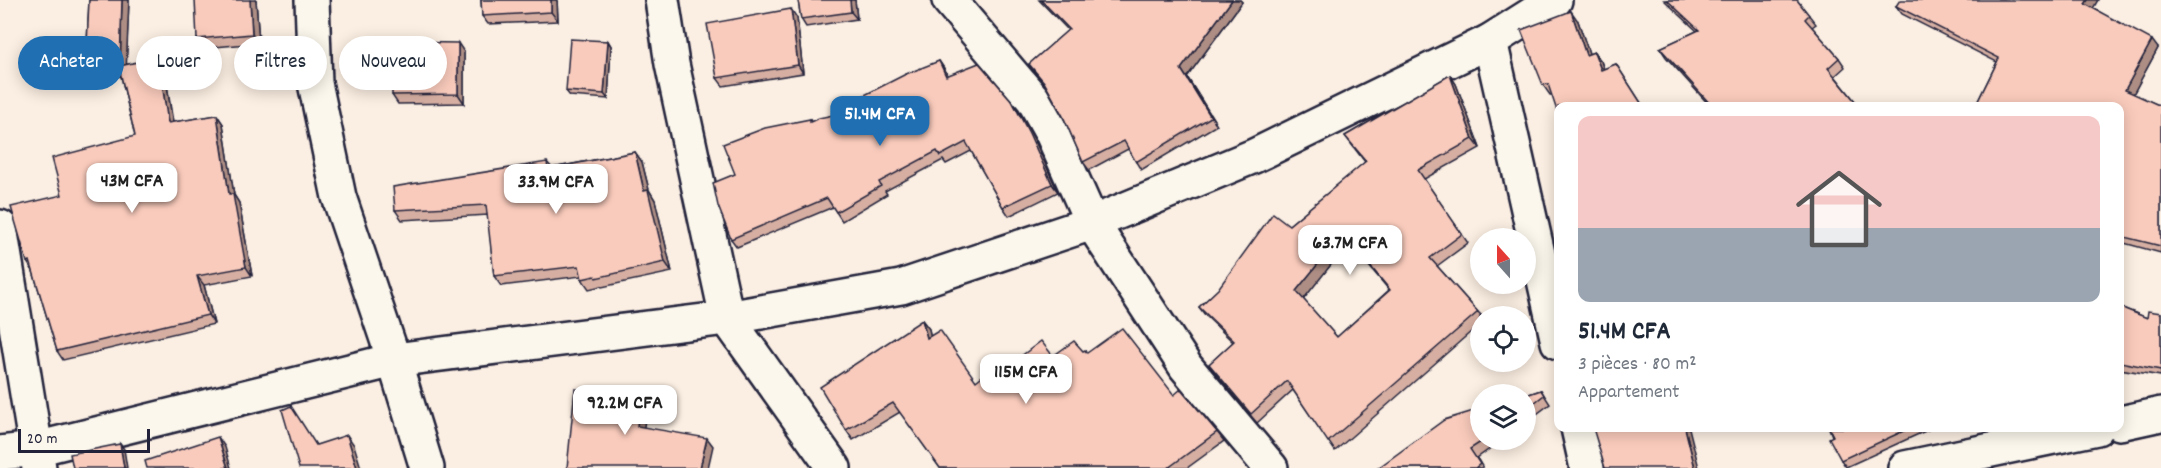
<!DOCTYPE html>
<html lang="fr">
<meta charset="utf-8">
<style>
body{margin:0;font-family:Dekko,sans-serif;background:#f6f6f7;color:#1f2937;height:100vh;display:flex;flex-direction:column;font-size:22px;white-space:nowrap}
*{box-sizing:border-box;margin:0}
p{font-size:20px;color:#747a83}
.icon{flex:none;width:33px;height:33px;fill:none;stroke:currentColor;stroke-width:2;stroke-linecap:round;stroke-linejoin:round}
.map{position:relative;flex:1;overflow:hidden}
.sheet{position:absolute;left:1554px;top:102px;width:570px;height:330px;display:flex;flex-direction:column;background:#fff;border-radius:12px;box-shadow:0 3px 15px #0003}
.sheet>*{flex:none}
.guide{position:absolute;left:18px;top:36px;width:570px;height:54px;display:flex;gap:12px}
.needle{width:39px;rotate:339deg}
.tools{position:absolute;left:1470px;top:228px;display:grid;gap:12px}
.tools a{display:grid;place-items:center;width:66px;height:66px;border-radius:50%;background:#fff;box-shadow:0 3px 15px #0003;font-size:30px}
.scale{position:absolute;left:18px;bottom:15px;width:132px;box-sizing:border-box;padding-left:6px;border:3px solid #22223b;border-top:0;font-size:16px;line-height:21px;white-space:nowrap;color:#22223b;-webkit-text-stroke:4px #fbf7ec;paint-order:stroke}
.price{position:absolute;translate:-50% -51px;padding:0 14px;border-radius:12px;background:#fff;color:#222;font-size:20px;line-height:39px;filter:drop-shadow(0 2px 3px #0008)}
.price::after{content:'';position:absolute;left:50%;top:36px;width:18px;height:14px;margin-left:-9px;background:inherit;clip-path:polygon(0 0,100% 0,50% 100%)}
.price.current{background:#1f6fb2;color:#fff}
ul{padding:0;list-style:none}
li{display:grid;align-content:center;gap:12px;height:318px;padding:0 24px}
li+li{border-top:2px solid #e0e1e3}
li span{display:grid;place-items:center;height:186px;border-radius:12px;color:#555}
li>.icon{margin-inline-start:auto}
span .icon{width:108px;height:108px;fill:#fffc;stroke-width:1}
li b{font-size:26px}
.tag{padding:0 21px;border-radius:27px;background:#fff;box-shadow:0 3px 15px #0003;font-size:21px;line-height:54px}
.tag.current{background:#1f6fb2;color:#fff}
.map>svg:first-child{display:block}
</style>
<div class="map">
<svg width="2161" height="468" viewBox="0 0 2161 468">
<rect width="100%" height="100%" fill="#fbeee2"/>
<filter id="ink" filterUnits="userSpaceOnUse"><feTurbulence type="fractalNoise" baseFrequency=".0167" numOctaves="2"/><feDisplacementMap in="SourceGraphic" scale="12" xChannelSelector="R" yChannelSelector="G"/><feConvolveMatrix kernelMatrix="1 2 1 2 8 2 1 2 1" color-interpolation-filters="sRGB"/></filter>
<g filter="url(#ink)">
<g fill="none" stroke-linecap="round" stroke-linejoin="round">
<defs>
<g id="minor">
<path d="M 312,0 L 315,83 L 339,197 L 394,360 L 427,468"/>
<path d="M 662,0 L 672,64 L 727,318 L 834,468"/>
<path d="M 949,0 L 1033,99 L 1052,133 L 1092,223 L 1186,367 L 1271,468"/>
<path d="M 1490,41 L 1558,342"/>
<path d="M 0,227 L 39,468"/>
<path d="M 2120,423 L 2161,414"/>
<path d="M 1578,428 L 1587,468"/>
<path d="M 0,453 L 36,449 L 394,360 L 727,318 L 901,287 L 1092,223 L 1254,156 L 1490,41 L 1555,0"/>
<path d="M 1905,468 L 2097,428"/>
</g>
</defs>
<use href="#minor" stroke="#22223b" stroke-width="38"/>
<use href="#minor" stroke="#fbf7ec" stroke-width="33"/>
</g>
<g fill="#d6afa2" stroke="#22223b" stroke-width="1.5" fill-rule="evenodd">
<path d="M 89,0 L 129,0 L 126,64 L 164,66 L 173,122 L 217,115 L 223,124 L 234,195 L 239,203 L 252,276 L 204,285 L 214,324 L 63,360 L 57,351 L 33,271 L 27,262 L 62,195 L 135,136 L 121,76 L 93,77 L 86,68 Z"/>
<path d="M 256,0 L 259,43 L 203,48 L 197,39 Z"/>
<path d="M 481,0 L 557,0 L 558,21 L 488,24 L 482,16 Z"/>
<path d="M 798,0 L 855,0 L 857,19 L 806,27 L 801,19 Z"/>
<path d="M 1039,0 L 1240,0 L 1242,2 L 1187,77 L 1217,125 L 1141,170 L 1128,149 L 1089,170 L 1083,162 L 1063,116 L 1046,86 L 1029,64 L 1068,30 Z"/>
<path d="M 1664,0 L 1797,0 L 1816,24 L 1812,27 L 1839,58 L 1845,67 L 1835,76 L 1859,106 L 1710,106 L 1666,57 L 1660,48 L 1697,31 Z"/>
<path d="M 1896,6 L 2093,8 L 2158,48 L 2133,94 L 2161,106 L 2161,253 L 2120,242 L 2120,106 L 1978,106 L 1976,105 L 1997,62 L 1902,14 Z"/>
<path d="M 797,18 L 803,73 L 723,86 L 717,78 Z"/>
<path d="M 1578,21 L 1589,54 L 1594,52 L 1601,61 L 1604,69 L 1616,64 L 1643,106 L 1558,106 L 1552,95 L 1550,95 L 1543,85 Z"/>
<path d="M 608,41 L 611,46 L 608,99 L 570,96 L 566,91 Z"/>
<path d="M 464,52 L 464,103 L 398,104 L 392,95 Z"/>
<path d="M 939,61 L 945,70 L 948,75 L 1012,101 L 1018,110 L 1035,141 L 1058,192 L 1009,216 L 1003,207 L 971,151 L 946,164 L 943,160 L 885,191 L 887,194 L 842,221 L 833,207 L 737,247 L 731,239 L 735,174 L 810,119 L 811,122 L 843,113 Z"/>
<path d="M 1450,75 L 1456,84 L 1480,148 L 1424,179 L 1468,243 L 1437,266 L 1478,312 L 1482,316 L 1480,316 L 1480,324 L 1335,451 L 1293,390 L 1257,423 L 1215,373 L 1209,364 L 1233,342 L 1205,315 L 1199,307 L 1289,225 L 1365,162 L 1345,136 ZM 1349,242 L 1389,290 L 1337,337 L 1303,299 Z"/>
<path d="M 635,152 L 642,162 L 649,190 L 655,200 L 672,272 L 602,287 L 601,286 L 589,289 L 582,279 L 581,276 L 501,286 L 494,276 L 488,215 L 402,220 L 395,210 L 547,162 L 552,168 Z"/>
<path d="M 2120,307 L 2147,318 L 2161,313 L 2161,376 L 2120,369 Z"/>
<path d="M 922,320 L 929,329 L 930,335 L 976,381 L 1003,370 L 1053,356 L 1083,351 L 1174,395 L 1217,432 L 1224,441 L 1187,468 L 940,468 L 900,412 L 853,440 L 846,430 Z"/>
<path d="M 1541,390 L 1550,404 L 1526,422 L 1526,395 Z"/>
<path d="M 1829,428 L 1932,428 L 1846,467 L 1841,460 Z"/>
<path d="M 1480,440 L 1502,440 L 1477,458 L 1483,468 L 1378,468 Z"/>
</g>
<g fill="#ae8e84" stroke="#22223b" stroke-width="1.5">
<path d="M 122,0 L 129,0 L 126,75 L 120,66 Z"/>
<path d="M 250,0 L 256,0 L 259,43 L 252,34 Z"/>
<path d="M 551,0 L 557,0 L 558,21 L 551,12 Z"/>
<path d="M 850,0 L 855,0 L 857,19 L 851,12 Z"/>
<path d="M 1232,0 L 1240,0 L 1242,2 L 1187,77 L 1217,125 L 1181,69 Z"/>
<path d="M 2088,0 L 2098,0 L 2091,12 L 2085,4 Z"/>
<path d="M 791,9 L 797,18 L 803,73 L 798,65 Z"/>
<path d="M 1571,11 L 1578,21 L 1593,65 L 1586,55 Z"/>
<path d="M 2152,40 L 2158,48 L 2131,98 L 2125,90 Z"/>
<path d="M 608,41 L 611,46 L 608,99 L 604,94 Z"/>
<path d="M 458,43 L 464,52 L 464,103 L 458,94 Z"/>
<path d="M 1594,52 L 1601,61 L 1607,80 L 1601,70 Z"/>
<path d="M 158,57 L 164,66 L 174,132 L 168,123 Z"/>
<path d="M 939,61 L 945,70 L 952,84 L 946,76 Z"/>
<path d="M 1450,75 L 1456,84 L 1480,148 L 1473,139 Z"/>
<path d="M 1012,101 L 1018,110 L 1035,141 L 1058,192 L 1052,184 Z"/>
<path d="M 217,115 L 223,124 L 234,195 L 239,203 L 252,276 L 246,267 L 229,194 Z"/>
<path d="M 635,152 L 642,162 L 649,190 L 655,200 L 672,272 L 665,262 L 644,191 Z"/>
<path d="M 1343,233 L 1349,242 L 1303,300 L 1296,291 Z"/>
<path d="M 197,276 L 204,285 L 214,324 L 208,315 Z"/>
<path d="M 922,320 L 929,329 L 933,347 L 927,338 Z"/>
<path d="M 641,395 L 647,404 L 643,434 L 637,426 Z"/>
<path d="M 1685,428 L 1689,428 L 1699,468 L 1695,468 Z"/>
<path d="M 347,435 L 354,445 L 361,468 L 357,468 Z"/>
<path d="M 218,437 L 225,447 L 231,468 L 228,468 Z"/>
<path d="M 707,438 L 713,446 L 708,468 L 700,468 Z"/>
<path d="M 120,444 L 124,449 L 127,468 L 124,468 Z"/>
</g>
<g fill="#f9cbbc" stroke="#22223b" stroke-width="1.5" fill-rule="evenodd">
<path d="M 89,0 L 122,0 L 120,66 L 158,57 L 168,123 L 217,115 L 229,194 L 233,194 L 246,267 L 197,276 L 208,315 L 57,351 L 30,261 L 27,262 L 11,207 L 62,195 L 52,158 L 135,136 L 119,67 L 86,68 Z"/>
<path d="M 195,0 L 250,0 L 252,34 L 197,39 Z"/>
<path d="M 481,0 L 551,0 L 551,12 L 482,16 Z"/>
<path d="M 798,0 L 850,0 L 851,12 L 801,19 Z"/>
<path d="M 1041,0 L 1232,0 L 1181,69 L 1211,117 L 1136,162 L 1124,141 L 1083,162 L 1063,116 L 1044,82 L 1029,64 L 1069,29 Z"/>
<path d="M 1667,0 L 1797,0 L 1809,15 L 1805,19 L 1839,58 L 1828,68 L 1859,106 L 1712,106 L 1660,48 L 1699,30 Z"/>
<path d="M 1900,0 L 2088,0 L 2085,4 L 2152,40 L 2125,90 L 2161,106 L 2161,246 L 2120,236 L 2120,106 L 1980,106 L 1976,105 L 1999,58 L 1896,6 Z"/>
<path d="M 791,9 L 798,65 L 717,78 L 707,24 Z"/>
<path d="M 1571,11 L 1586,55 L 1594,52 L 1601,70 L 1616,64 L 1643,106 L 1558,106 L 1558,114 L 1548,84 L 1543,85 L 1521,30 Z"/>
<path d="M 570,39 L 608,41 L 604,94 L 566,91 Z"/>
<path d="M 392,42 L 458,43 L 458,94 L 392,95 Z"/>
<path d="M 939,61 L 946,76 L 979,63 L 1012,101 L 1029,133 L 1052,184 L 1003,207 L 966,142 L 940,156 L 937,151 L 879,182 L 881,186 L 836,212 L 827,198 L 731,239 L 718,206 L 713,183 L 735,174 L 723,144 L 765,128 L 810,119 L 810,122 L 819,118 L 843,113 L 843,106 L 906,74 Z"/>
<path d="M 1450,75 L 1473,139 L 1418,170 L 1462,234 L 1430,258 L 1478,312 L 1328,442 L 1287,381 L 1251,414 L 1209,364 L 1234,341 L 1199,307 L 1218,289 L 1273,213 L 1289,225 L 1366,161 L 1345,136 ZM 1343,233 L 1390,290 L 1337,337 L 1296,291 Z"/>
<path d="M 635,152 L 644,191 L 648,190 L 665,262 L 596,278 L 595,276 L 582,279 L 579,266 L 494,276 L 486,205 L 395,210 L 393,187 L 547,162 L 548,169 Z"/>
<path d="M 2120,307 L 2147,318 L 2148,311 L 2161,313 L 2161,370 L 2120,362 Z"/>
<path d="M 922,320 L 927,338 L 940,330 L 976,381 L 998,363 L 1003,370 L 1041,341 L 1053,356 L 1074,341 L 1083,351 L 1085,350 L 1087,353 L 1122,328 L 1174,395 L 1181,389 L 1217,432 L 1168,468 L 940,468 L 893,403 L 846,430 L 820,387 Z"/>
<path d="M 575,389 L 641,395 L 637,426 L 707,438 L 700,468 L 567,468 Z"/>
<path d="M 1541,390 L 1544,395 L 1526,409 L 1526,395 Z"/>
<path d="M 291,406 L 316,445 L 347,435 L 357,468 L 299,468 L 282,410 Z"/>
<path d="M 1480,409 L 1480,440 L 1484,440 L 1470,449 L 1480,464 L 1475,468 L 1378,468 L 1444,420 Z"/>
<path d="M 1593,428 L 1685,428 L 1695,468 L 1605,468 Z"/>
<path d="M 1829,428 L 1910,428 L 1841,460 L 1829,438 L 1833,436 Z"/>
<path d="M 218,437 L 228,468 L 147,468 L 145,461 Z"/>
<path d="M 120,444 L 124,468 L 73,468 L 70,454 Z"/>
</g>
</g>
</svg>
<div class="tools">
<a><svg class="needle" viewBox="-14 -14 28 28"><path d="M0-13l5 13h-10z" fill="#e53935"/><path d="M0 13l5-13h-10z" fill="#747a83"/></svg></a>
<a><svg class="icon" aria-label="locate" viewBox="0 0 24 24"><circle cx="12" cy="12" r="6"/><path d="M12 2v4M12 18v4M2 12h4M18 12h4"/></svg></a>
<a><svg class="icon" aria-label="layers" viewBox="0 0 24 24"><path d="M12 4l9 5-9 5-9-5zM3 14l9 5 9-5"/></svg></a>
</div>
<div class="scale">20 m</div>
<b class="price current" style="left:880px;top:147px">51.4M CFA</b>
<b class="price" style="left:132px;top:214px">43M CFA</b>
<b class="price" style="left:556px;top:215px">33.9M CFA</b>
<b class="price" style="left:1350px;top:276px">63.7M CFA</b>
<b class="price" style="left:1026px;top:405px">115M CFA</b>
<b class="price" style="left:625px;top:436px">92.2M CFA</b>
<div class="guide">
<a class="tag current">Acheter</a>
<a class="tag">Louer</a>
<a class="tag">Filtres</a>
<a class="tag">Nouveau</a>
</div>
<section class="sheet">
<ul>
<li><span style="background:linear-gradient(#f6c9c9 60%,#9aa5b1 0)"><svg class="icon" aria-label="home" viewBox="0 0 24 24"><path d="M3 11l9-7 9 7M6 9v11h12V9"/></svg></span><div><b>51.4M CFA</b><p>3 pièces · 80 m²</p><p>Appartement</p></div></li>
</ul>
</section>
</div>
